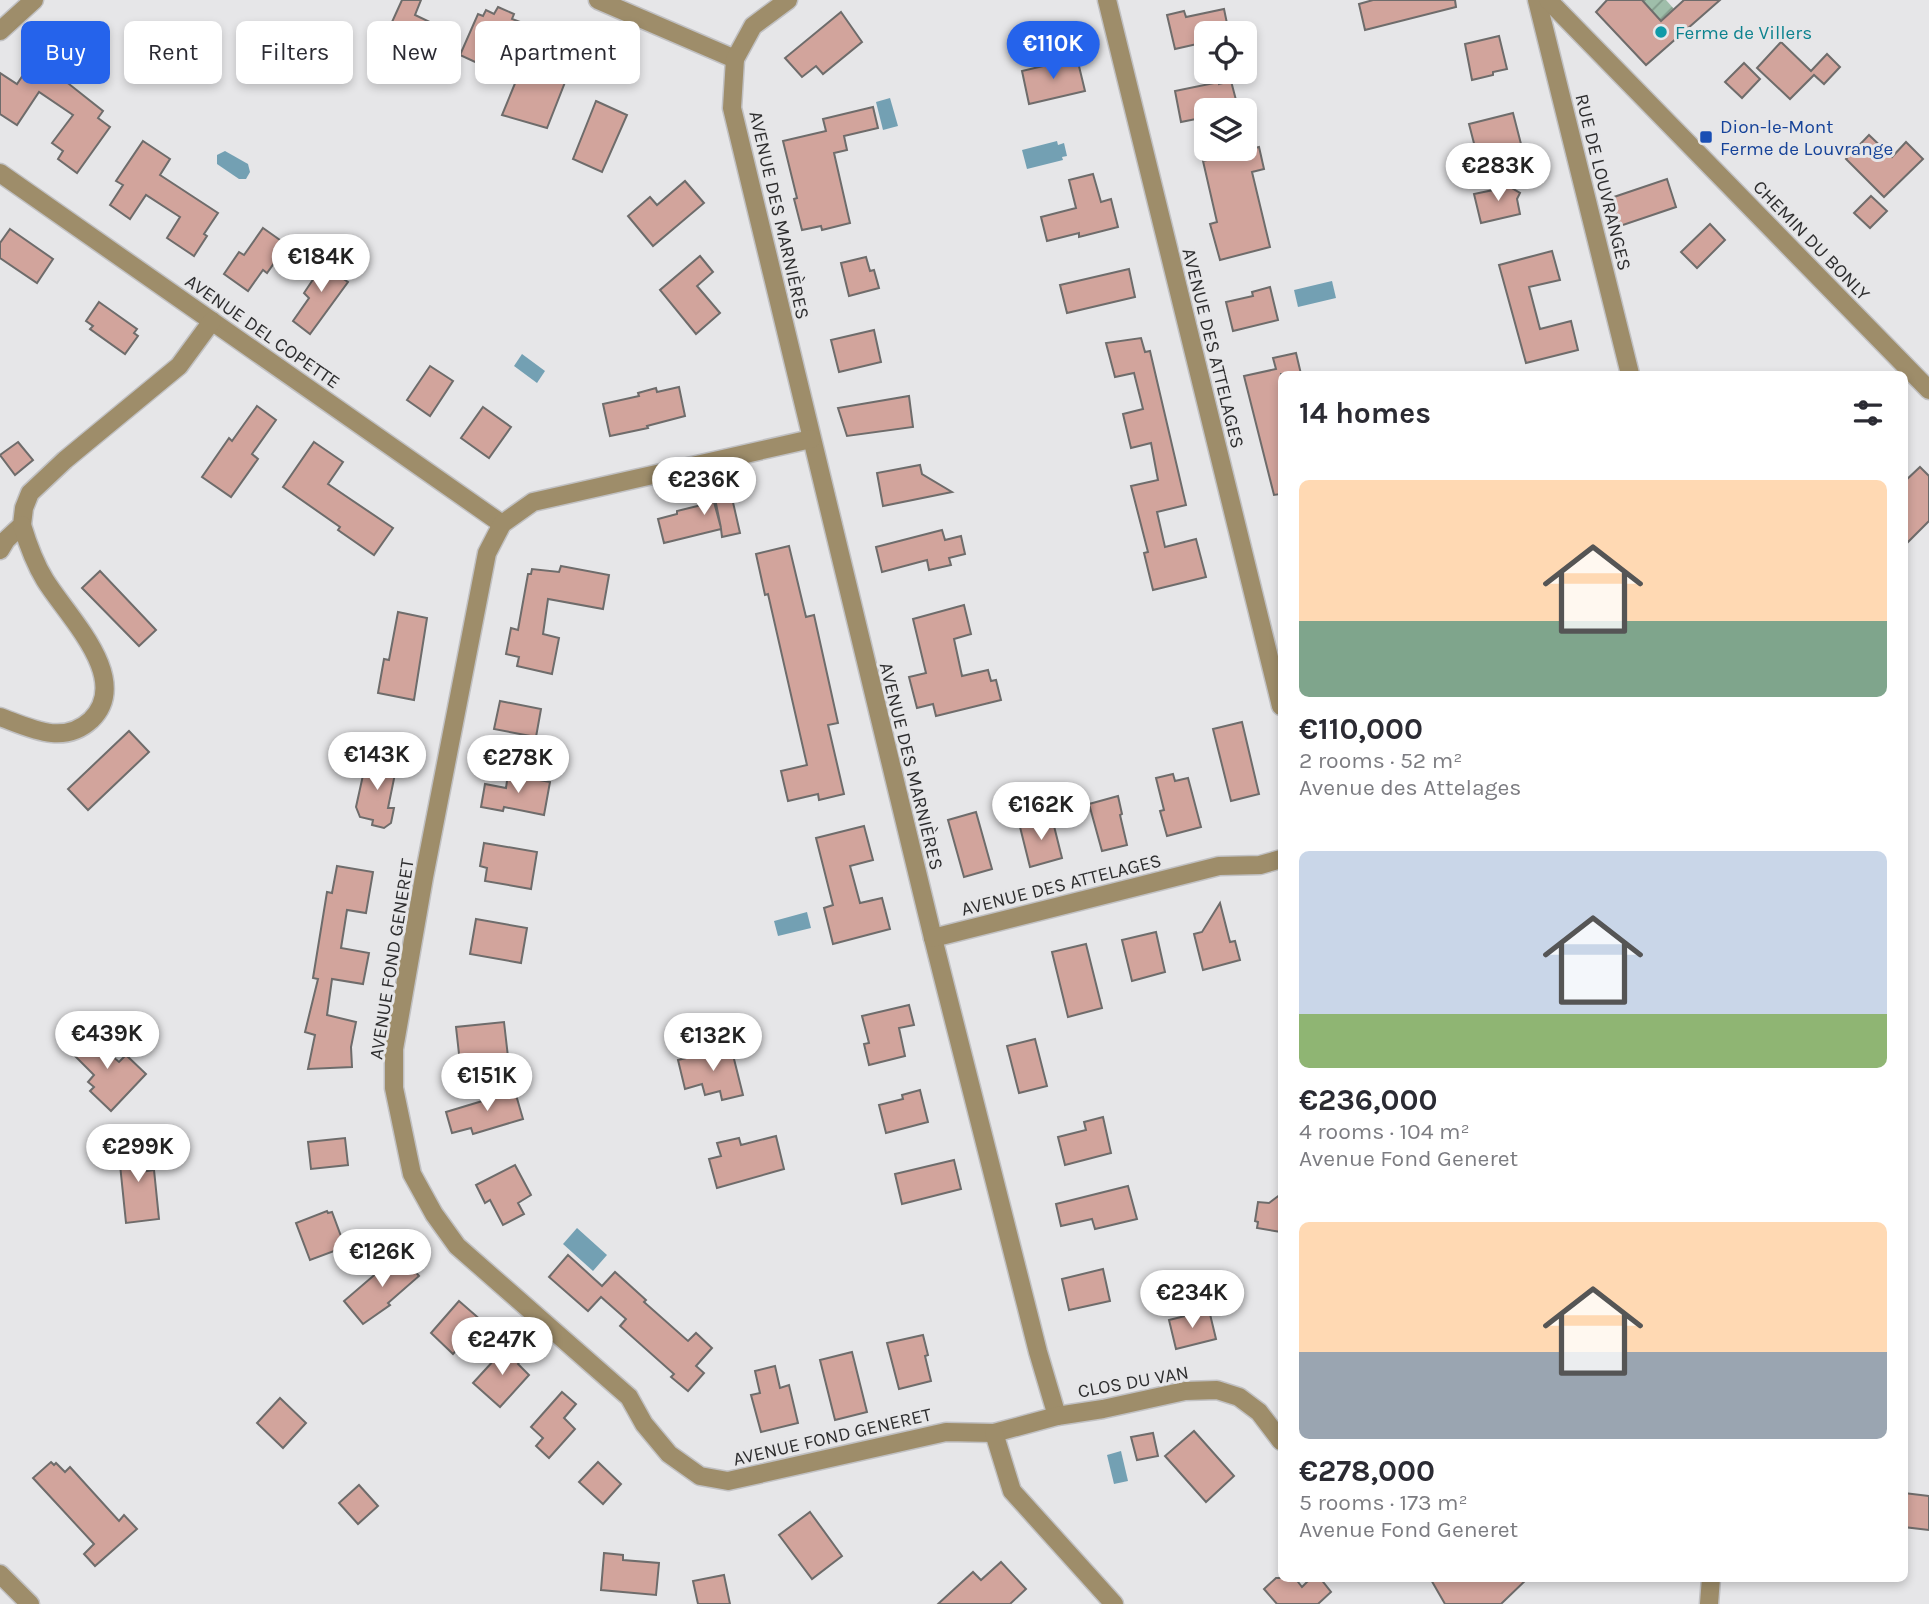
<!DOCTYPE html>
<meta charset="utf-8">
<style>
body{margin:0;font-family:Karla,sans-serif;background:#f7f7f7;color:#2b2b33;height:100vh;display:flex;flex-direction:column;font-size:26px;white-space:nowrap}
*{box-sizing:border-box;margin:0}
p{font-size:23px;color:#7c7c81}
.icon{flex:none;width:38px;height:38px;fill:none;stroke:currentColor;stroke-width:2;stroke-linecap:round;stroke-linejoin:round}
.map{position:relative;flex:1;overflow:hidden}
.sheet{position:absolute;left:1278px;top:371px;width:630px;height:1211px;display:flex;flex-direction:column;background:#fff;border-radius:10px;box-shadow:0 4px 10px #0003}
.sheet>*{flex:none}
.top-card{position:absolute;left:21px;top:21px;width:665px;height:63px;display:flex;gap:14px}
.buttons{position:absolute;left:1194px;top:21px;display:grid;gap:14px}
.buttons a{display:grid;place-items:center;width:63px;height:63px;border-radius:10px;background:#fff;box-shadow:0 4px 10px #0003;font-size:35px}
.price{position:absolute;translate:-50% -60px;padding:0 16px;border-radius:24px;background:#fff;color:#222;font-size:23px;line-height:46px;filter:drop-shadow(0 2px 4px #0008)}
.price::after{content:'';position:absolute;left:50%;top:42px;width:21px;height:16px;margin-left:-10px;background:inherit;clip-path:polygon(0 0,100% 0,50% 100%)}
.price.current{background:#2563eb;color:#fff}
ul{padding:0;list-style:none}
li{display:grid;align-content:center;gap:14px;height:371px;padding:0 21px}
li span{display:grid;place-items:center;height:217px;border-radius:10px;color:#555}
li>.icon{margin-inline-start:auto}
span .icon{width:126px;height:126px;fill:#fffc;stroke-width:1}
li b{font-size:30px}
h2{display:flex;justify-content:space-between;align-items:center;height:84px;padding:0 21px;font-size:30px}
.pill{padding:0 24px;border-radius:10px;background:#fff;box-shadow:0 4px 10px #0003;font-size:24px;line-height:63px}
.pill.current{background:#2563eb;color:#fff}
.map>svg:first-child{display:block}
</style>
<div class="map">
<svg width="1929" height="1604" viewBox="0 0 1929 1604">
<defs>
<pattern id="garden-furrows" width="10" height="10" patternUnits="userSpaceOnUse" patternTransform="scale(1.75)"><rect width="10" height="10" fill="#9fbeaa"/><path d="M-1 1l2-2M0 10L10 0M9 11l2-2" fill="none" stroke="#829b8b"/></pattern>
</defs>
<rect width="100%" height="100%" fill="#e6e6e8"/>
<path fill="url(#garden-furrows)" d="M 1642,0 L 1666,0 L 1674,9 L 1660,21 Z"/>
<g fill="#73a0b3">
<path d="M 890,98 L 898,126 L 883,130 L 876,102 Z"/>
<path d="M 1057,141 L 1058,145 L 1064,143 L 1067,156 L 1062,157 L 1063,160 L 1027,169 L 1022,150 Z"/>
<path d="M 225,151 L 248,164 L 250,172 L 246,179 L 239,179 L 217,164 L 217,155 Z"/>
<path d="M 1332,281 L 1336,298 L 1298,307 L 1294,290 Z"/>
<path d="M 522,354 L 545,371 L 537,383 L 514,366 Z"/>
<path d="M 807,912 L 811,928 L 778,936 L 774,921 Z"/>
<path d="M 577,1228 L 607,1255 L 593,1271 L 563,1244 Z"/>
<path d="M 1121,1451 L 1128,1481 L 1114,1484 L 1107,1455 Z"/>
</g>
<g fill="#d2a49c" stroke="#6e6c6b" stroke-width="2">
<path d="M 402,0 L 421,0 L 415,15 L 434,24 L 417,60 L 382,44 Z"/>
<path d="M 1373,0 L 1455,0 L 1456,7 L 1365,30 L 1359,4 Z"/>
<path d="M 1607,0 L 1642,0 L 1661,21 L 1684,0 L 1720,0 L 1646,65 L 1596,12 Z"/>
<path d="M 498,7 L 514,14 L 512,19 L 580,44 L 547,128 L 502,115 L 516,81 L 460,55 L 478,14 L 483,16 L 486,10 L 494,14 Z"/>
<path d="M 1224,9 L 1229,33 L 1206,33 L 1206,42 L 1175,49 L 1167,15 L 1184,11 L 1186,17 Z"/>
<path d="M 841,12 L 862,42 L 823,74 L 816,66 L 802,77 L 785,58 Z"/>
<path d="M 1499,36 L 1507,69 L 1493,72 L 1493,75 L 1472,80 L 1465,44 Z"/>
<path d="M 1781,42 L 1811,71 L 1827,54 L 1840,67 L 1824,84 L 1814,75 L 1790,99 L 1757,68 Z"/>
<path d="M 1077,58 L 1085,91 L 1029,104 L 1022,71 Z"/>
<path d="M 1744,63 L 1760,79 L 1742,98 L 1725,82 Z"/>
<path d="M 29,66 L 48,79 L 52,73 L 69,84 L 103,111 L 98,118 L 110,127 L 77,173 L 58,159 L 63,151 L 52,143 L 73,115 L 39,92 L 17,125 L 0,114 L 0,73 L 17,84 Z"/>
<path d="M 1231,81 L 1236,100 L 1224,103 L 1225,110 L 1206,110 L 1206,117 L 1181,122 L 1175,91 L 1219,82 L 1219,84 Z"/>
<path d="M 596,101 L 627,115 L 602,172 L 573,159 Z"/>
<path d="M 873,107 L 878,128 L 844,136 L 847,150 L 834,153 L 850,223 L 822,230 L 821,226 L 802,230 L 794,199 L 797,198 L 783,141 L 826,131 L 823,119 Z"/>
<path d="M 1513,113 L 1521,144 L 1477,155 L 1469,124 Z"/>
<path d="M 1869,135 L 1892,157 L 1906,142 L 1923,159 L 1884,197 L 1846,159 Z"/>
<path d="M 143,141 L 170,159 L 160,175 L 218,213 L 204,234 L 207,236 L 194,256 L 167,238 L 180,217 L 146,195 L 130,219 L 110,205 L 123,185 L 116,181 Z"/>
<path d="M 1259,147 L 1264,169 L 1252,172 L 1270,247 L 1220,260 L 1210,224 L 1217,222 L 1203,161 Z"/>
<path d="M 1093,174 L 1101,202 L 1111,199 L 1118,227 L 1079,237 L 1079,233 L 1047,241 L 1041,217 L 1076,208 L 1069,180 Z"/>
<path d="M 1667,179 L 1676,207 L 1620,226 L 1611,198 Z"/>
<path d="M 1498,180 L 1520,193 L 1517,199 L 1520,214 L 1481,223 L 1474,194 L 1493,190 Z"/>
<path d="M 685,181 L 704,203 L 653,246 L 628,216 L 650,197 L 657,205 Z"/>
<path d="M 1871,196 L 1887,211 L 1870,228 L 1854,213 Z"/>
<path d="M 1710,224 L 1725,240 L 1697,268 L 1681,252 Z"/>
<path d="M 263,228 L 287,245 L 267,273 L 263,270 L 248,291 L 224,274 L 239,252 L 244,255 Z"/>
<path d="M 10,229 L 53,259 L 37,283 L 0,258 L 0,243 Z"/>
<path d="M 338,242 L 336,274 L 348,282 L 310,334 L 293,321 L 309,298 L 304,293 Z"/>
<path d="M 1552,251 L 1560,280 L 1529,287 L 1540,329 L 1571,321 L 1578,350 L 1526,363 L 1499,265 Z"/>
<path d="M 700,256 L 713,272 L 697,286 L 720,313 L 696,334 L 660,290 Z"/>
<path d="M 866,257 L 870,271 L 874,270 L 879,288 L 849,296 L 841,263 Z"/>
<path d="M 1129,269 L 1135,297 L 1067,313 L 1060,285 Z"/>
<path d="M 1270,287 L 1278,320 L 1233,331 L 1226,302 L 1253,296 L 1252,292 Z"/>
<path d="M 99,302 L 137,329 L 134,333 L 138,336 L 125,354 L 90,329 L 93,326 L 86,321 Z"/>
<path d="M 874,330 L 881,362 L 839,372 L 831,340 Z"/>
<path d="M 1141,338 L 1145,352 L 1150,351 L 1186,505 L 1157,512 L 1165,547 L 1196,539 L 1206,577 L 1153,590 L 1144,553 L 1148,552 L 1131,486 L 1158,480 L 1151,443 L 1131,448 L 1123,414 L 1143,409 L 1134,373 L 1115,377 L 1106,343 Z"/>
<path d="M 1296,353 L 1301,374 L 1281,374 L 1281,494 L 1274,495 L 1244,376 L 1276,369 L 1273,358 Z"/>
<path d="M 430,366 L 453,381 L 430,416 L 407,400 Z"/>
<path d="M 679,387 L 685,416 L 647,426 L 648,428 L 610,436 L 603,404 L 639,396 L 638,393 L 656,388 L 657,392 Z"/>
<path d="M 909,396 L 913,427 L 847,436 L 838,408 Z"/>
<path d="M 257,406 L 276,420 L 252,454 L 258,459 L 231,497 L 202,477 L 229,438 L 232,441 Z"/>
<path d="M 483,407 L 511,427 L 489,458 L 461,438 Z"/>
<path d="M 18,442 L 33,460 L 15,475 L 0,455 Z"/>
<path d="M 314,442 L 343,462 L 328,484 L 393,528 L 374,555 L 338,530 L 340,527 L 283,487 Z"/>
<path d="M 920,465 L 922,474 L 952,492 L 883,506 L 877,473 Z"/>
<path d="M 1920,467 L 1929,476 L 1929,521 L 1904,546 L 1904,482 Z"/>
<path d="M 727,476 L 740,533 L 722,537 L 721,529 L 664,543 L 658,519 L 677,514 L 677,511 L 714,502 L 721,528 L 711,479 Z"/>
<path d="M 942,530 L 945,540 L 961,536 L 965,554 L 949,558 L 951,565 L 929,570 L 927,560 L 882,572 L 876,547 Z"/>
<path d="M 789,546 L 806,617 L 814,615 L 838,723 L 828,725 L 844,794 L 819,800 L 818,794 L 788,801 L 781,771 L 807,765 L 768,594 L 765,595 L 756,554 Z"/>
<path d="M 561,566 L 609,575 L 603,609 L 548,599 L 543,634 L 559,638 L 552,674 L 517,666 L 519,657 L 506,654 L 511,628 L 518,630 L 528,574 L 531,574 L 532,569 L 559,572 Z"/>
<path d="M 100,571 L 156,630 L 139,646 L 82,588 Z"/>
<path d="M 964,605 L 971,634 L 954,639 L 962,676 L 988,670 L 991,681 L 996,680 L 1001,700 L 936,716 L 933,704 L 917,708 L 909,677 L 926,673 L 913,619 Z"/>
<path d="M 398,612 L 427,618 L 414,700 L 378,693 L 384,659 L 389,660 Z"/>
<path d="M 500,701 L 541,709 L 536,737 L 494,729 Z"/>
<path d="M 1242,722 L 1259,794 L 1231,801 L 1213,729 Z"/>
<path d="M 129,731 L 149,752 L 88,810 L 68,789 Z"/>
<path d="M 367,757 L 397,764 L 388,808 L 394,808 L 391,823 L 384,828 L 372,825 L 373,820 L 360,817 L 356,807 Z"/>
<path d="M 508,774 L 550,782 L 544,815 L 504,807 L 503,811 L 481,807 L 485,784 L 506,788 Z"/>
<path d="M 1173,774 L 1175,781 L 1188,778 L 1201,827 L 1167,836 L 1160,811 L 1164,810 L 1156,778 Z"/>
<path d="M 1118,796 L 1122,814 L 1120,815 L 1127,845 L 1102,851 L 1089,804 Z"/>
<path d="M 976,812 L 992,869 L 964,877 L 948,820 Z"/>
<path d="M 1052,818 L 1062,858 L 1030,867 L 1020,827 Z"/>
<path d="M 864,826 L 873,860 L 850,866 L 860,903 L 882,898 L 890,929 L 833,944 L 824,908 L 833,905 L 816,838 Z"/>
<path d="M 484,843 L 537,852 L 531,889 L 485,881 L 487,868 L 480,866 Z"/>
<path d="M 337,866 L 373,872 L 366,913 L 347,910 L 341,948 L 369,953 L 363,984 L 332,979 L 327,1015 L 356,1022 L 351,1047 L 352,1067 L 308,1069 L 315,1035 L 305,1032 L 318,979 L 313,978 L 327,892 L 332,893 Z"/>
<path d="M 1220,903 L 1230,942 L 1235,941 L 1240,960 L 1203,970 L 1194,934 L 1202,932 Z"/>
<path d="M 476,919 L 527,928 L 521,963 L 470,954 Z"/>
<path d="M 1156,932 L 1165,972 L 1132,981 L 1122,940 Z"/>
<path d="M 1086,944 L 1102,1008 L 1068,1017 L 1052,952 Z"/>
<path d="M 909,1005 L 914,1025 L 899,1028 L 905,1056 L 869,1065 L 864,1044 L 869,1043 L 862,1016 Z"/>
<path d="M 504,1022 L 508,1057 L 460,1063 L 456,1027 Z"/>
<path d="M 84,1032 L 119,1062 L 126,1055 L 146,1074 L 111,1111 L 90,1091 L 94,1087 L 88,1082 L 94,1075 L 68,1049 Z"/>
<path d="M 1035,1039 L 1047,1086 L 1019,1093 L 1007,1046 Z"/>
<path d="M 731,1047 L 743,1095 L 722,1100 L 720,1091 L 705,1095 L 702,1084 L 685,1089 L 678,1060 Z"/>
<path d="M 514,1088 L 523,1119 L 473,1134 L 471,1128 L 452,1133 L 446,1112 L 489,1099 L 488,1095 Z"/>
<path d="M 920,1090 L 928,1122 L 886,1133 L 879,1105 L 903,1099 L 902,1095 Z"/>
<path d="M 1103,1117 L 1111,1153 L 1065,1165 L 1058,1137 L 1086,1130 L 1084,1122 Z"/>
<path d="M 776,1136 L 784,1169 L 717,1188 L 709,1159 L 721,1156 L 717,1143 L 739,1138 L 741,1145 Z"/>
<path d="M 345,1138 L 348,1165 L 311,1169 L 308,1142 Z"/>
<path d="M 144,1142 L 147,1171 L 154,1170 L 159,1219 L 126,1223 L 118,1145 Z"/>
<path d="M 954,1160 L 961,1189 L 902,1204 L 895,1174 Z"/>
<path d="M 515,1165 L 531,1195 L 518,1203 L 524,1214 L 503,1225 L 490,1200 L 485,1203 L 476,1185 Z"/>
<path d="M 1128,1186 L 1137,1219 L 1095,1229 L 1092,1219 L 1061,1226 L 1056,1204 Z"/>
<path d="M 1281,1194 L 1281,1232 L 1257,1228 L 1258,1222 L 1255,1221 L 1258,1202 L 1269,1203 Z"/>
<path d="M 327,1211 L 328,1213 L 332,1212 L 345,1247 L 310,1260 L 296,1223 Z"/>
<path d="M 400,1253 L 419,1276 L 388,1303 L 390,1305 L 363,1324 L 344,1301 Z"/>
<path d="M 568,1255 L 602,1286 L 615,1272 L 646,1300 L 644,1302 L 688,1341 L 696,1333 L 712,1348 L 696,1366 L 704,1373 L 688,1391 L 671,1377 L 674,1374 L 620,1326 L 626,1319 L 601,1297 L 588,1311 L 549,1277 Z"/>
<path d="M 1103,1269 L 1110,1301 L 1069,1310 L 1062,1279 Z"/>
<path d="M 459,1301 L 482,1321 L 453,1354 L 431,1333 Z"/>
<path d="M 1209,1310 L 1216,1339 L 1176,1349 L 1169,1320 Z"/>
<path d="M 923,1335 L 928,1355 L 925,1356 L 931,1381 L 899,1389 L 887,1343 Z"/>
<path d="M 507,1346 L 522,1359 L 518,1364 L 529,1375 L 500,1407 L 473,1383 Z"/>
<path d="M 852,1352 L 867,1412 L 835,1420 L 820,1360 Z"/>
<path d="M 775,1366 L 780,1388 L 789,1385 L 798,1423 L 761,1432 L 751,1395 L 760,1393 L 755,1371 Z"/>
<path d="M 562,1392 L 576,1404 L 564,1418 L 575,1429 L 549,1458 L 536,1446 L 543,1438 L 531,1427 Z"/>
<path d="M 280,1398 L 306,1423 L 283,1448 L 257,1423 Z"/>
<path d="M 1194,1431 L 1234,1476 L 1206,1502 L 1165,1456 Z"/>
<path d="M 1153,1433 L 1158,1456 L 1137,1460 L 1131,1437 Z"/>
<path d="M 51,1462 L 54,1465 L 56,1463 L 65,1472 L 70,1467 L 119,1521 L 124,1515 L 137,1529 L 95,1566 L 84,1554 L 94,1544 L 33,1478 Z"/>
<path d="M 598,1462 L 621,1484 L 603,1504 L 579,1482 Z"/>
<path d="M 359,1485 L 378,1506 L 358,1524 L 339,1503 Z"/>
<path d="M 1904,1493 L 1929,1496 L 1929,1530 L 1904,1527 Z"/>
<path d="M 810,1512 L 842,1556 L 812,1579 L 779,1535 Z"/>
<path d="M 604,1553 L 623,1555 L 623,1560 L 659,1563 L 656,1595 L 601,1590 Z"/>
<path d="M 1001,1562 L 1026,1589 L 1010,1604 L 938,1604 L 973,1572 L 981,1580 Z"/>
<path d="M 724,1575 L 730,1604 L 698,1604 L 693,1581 Z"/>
<path d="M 1276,1578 L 1295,1578 L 1302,1587 L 1311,1578 L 1320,1578 L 1331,1592 L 1318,1604 L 1277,1604 L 1264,1589 Z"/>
<path d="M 1430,1578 L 1528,1578 L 1501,1604 L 1445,1604 Z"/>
</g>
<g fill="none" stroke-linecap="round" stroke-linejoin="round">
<defs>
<g id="minor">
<path d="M 598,0 L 735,59"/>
<path d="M 788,0 L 753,26 L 735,59 L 732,108 L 933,938 L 1038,1352 L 1057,1416"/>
<path d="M 1107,0 L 1281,706"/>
<path d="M 1537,0 L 1630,374"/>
<path d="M 1548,0 L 1929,390"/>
<path d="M 0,31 L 34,0"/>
<path d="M 0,173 L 502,524"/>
<path d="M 811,439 L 533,502 L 502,524 L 487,553 L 424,877 L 394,1049 L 394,1088 L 412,1174 L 434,1214 L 457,1246 L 629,1397 L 644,1424 L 669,1454 L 700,1476 L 728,1481 L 946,1432 L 994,1433 L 1057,1416 L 1103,1409 L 1185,1391 L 1217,1390 L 1239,1397 L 1259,1412 L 1281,1441"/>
<path d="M 0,550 L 6,540 L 22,525 L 24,508 L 30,493 L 65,460 L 179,366 L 212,321"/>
<path d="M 0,717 C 30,728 63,746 91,720 C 133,679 67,616 45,580 C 34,562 28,545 22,525"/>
<path d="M 933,938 L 1219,866 L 1260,865 L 1281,859"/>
<path d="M 994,1433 L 1012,1491 L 1114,1604"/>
<path d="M 0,1574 L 30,1604"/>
<path d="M 1709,1604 L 1711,1578"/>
</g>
</defs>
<use href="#minor" stroke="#c1c1c3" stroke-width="21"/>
<use href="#minor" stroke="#9e8d6a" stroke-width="18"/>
</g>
<circle fill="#0f9aa8" stroke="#e6e6e8" stroke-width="2.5" cx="1661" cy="32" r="7"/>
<rect fill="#1a4fb4" stroke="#e6e6e8" stroke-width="2.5" x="1699" y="130" width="14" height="14" rx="3.5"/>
<g text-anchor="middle" stroke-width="6" stroke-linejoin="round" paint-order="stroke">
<g font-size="19" fill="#0d838f" stroke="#e6e6e8" text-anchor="start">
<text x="1675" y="39">Ferme de Villers</text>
</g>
<g font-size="19" fill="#164399" stroke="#e6e6e8" text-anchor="start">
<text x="1720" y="133">Dion-le-Mont<tspan x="1720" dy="22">Ferme de Louvrange</tspan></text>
</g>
<g font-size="19" fill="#2e2e2f" stroke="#e6e6e8">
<text transform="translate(1604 182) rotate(76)" y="7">RUE DE LOUVRANGES</text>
<text transform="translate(780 215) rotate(77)" y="7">AVENUE DES MARNIÈRES</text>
<text transform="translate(1812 240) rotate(46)" y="7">CHEMIN DU BONLY</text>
<text transform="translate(263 331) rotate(35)" y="7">AVENUE DEL COPETTE</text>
<text transform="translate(1214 348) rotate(76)" y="7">AVENUE DES ATTELAGES</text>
<text transform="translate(912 766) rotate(76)" y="7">AVENUE DES MARNIÈRES</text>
<text transform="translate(1061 884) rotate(-14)" y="7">AVENUE DES ATTELAGES</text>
<text transform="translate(391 959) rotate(-81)" y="7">AVENUE FOND GENERET</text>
<text transform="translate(1133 1381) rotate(-10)" y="7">CLOS DU VAN</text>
<text transform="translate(832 1436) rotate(-13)" y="7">AVENUE FOND GENERET</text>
</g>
</g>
</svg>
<div class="buttons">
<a><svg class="icon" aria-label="locate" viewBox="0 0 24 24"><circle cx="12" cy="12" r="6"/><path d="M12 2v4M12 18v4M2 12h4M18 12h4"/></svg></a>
<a><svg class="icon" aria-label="layers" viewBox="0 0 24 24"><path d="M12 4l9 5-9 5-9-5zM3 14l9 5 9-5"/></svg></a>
</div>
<b class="price current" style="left:1053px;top:81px">€110K</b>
<b class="price" style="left:1498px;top:203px">€283K</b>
<b class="price" style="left:321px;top:294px">€184K</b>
<b class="price" style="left:704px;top:517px">€236K</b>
<b class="price" style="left:377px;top:792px">€143K</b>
<b class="price" style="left:518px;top:795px">€278K</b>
<b class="price" style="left:1041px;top:842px">€162K</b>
<b class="price" style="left:107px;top:1071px">€439K</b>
<b class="price" style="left:713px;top:1073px">€132K</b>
<b class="price" style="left:487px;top:1113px">€151K</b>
<b class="price" style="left:138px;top:1184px">€299K</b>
<b class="price" style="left:382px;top:1289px">€126K</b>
<b class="price" style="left:1192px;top:1330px">€234K</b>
<b class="price" style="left:502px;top:1377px">€247K</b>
<div class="top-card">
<a class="pill current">Buy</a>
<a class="pill">Rent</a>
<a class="pill">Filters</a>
<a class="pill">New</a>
<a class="pill">Apartment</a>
</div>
<section class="sheet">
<h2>14 homes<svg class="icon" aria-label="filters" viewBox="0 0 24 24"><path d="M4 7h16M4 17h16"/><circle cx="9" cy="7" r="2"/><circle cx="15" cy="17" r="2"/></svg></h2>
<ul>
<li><span style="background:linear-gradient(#ffd9b3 65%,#7fa58c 0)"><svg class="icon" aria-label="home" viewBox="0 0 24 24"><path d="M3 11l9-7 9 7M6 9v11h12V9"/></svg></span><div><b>€110,000</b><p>2 rooms · 52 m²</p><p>Avenue des Attelages</p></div></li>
<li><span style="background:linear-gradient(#c9d6e8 75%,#8fb573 0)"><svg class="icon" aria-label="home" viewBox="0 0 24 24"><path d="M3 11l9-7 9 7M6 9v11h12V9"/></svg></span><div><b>€236,000</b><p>4 rooms · 104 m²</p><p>Avenue Fond Generet</p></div></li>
<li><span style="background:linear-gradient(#ffd9b3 60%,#9aa5b1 0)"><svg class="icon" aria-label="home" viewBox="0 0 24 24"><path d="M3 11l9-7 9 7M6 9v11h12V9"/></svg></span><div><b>€278,000</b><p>5 rooms · 173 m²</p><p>Avenue Fond Generet</p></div></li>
</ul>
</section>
</div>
